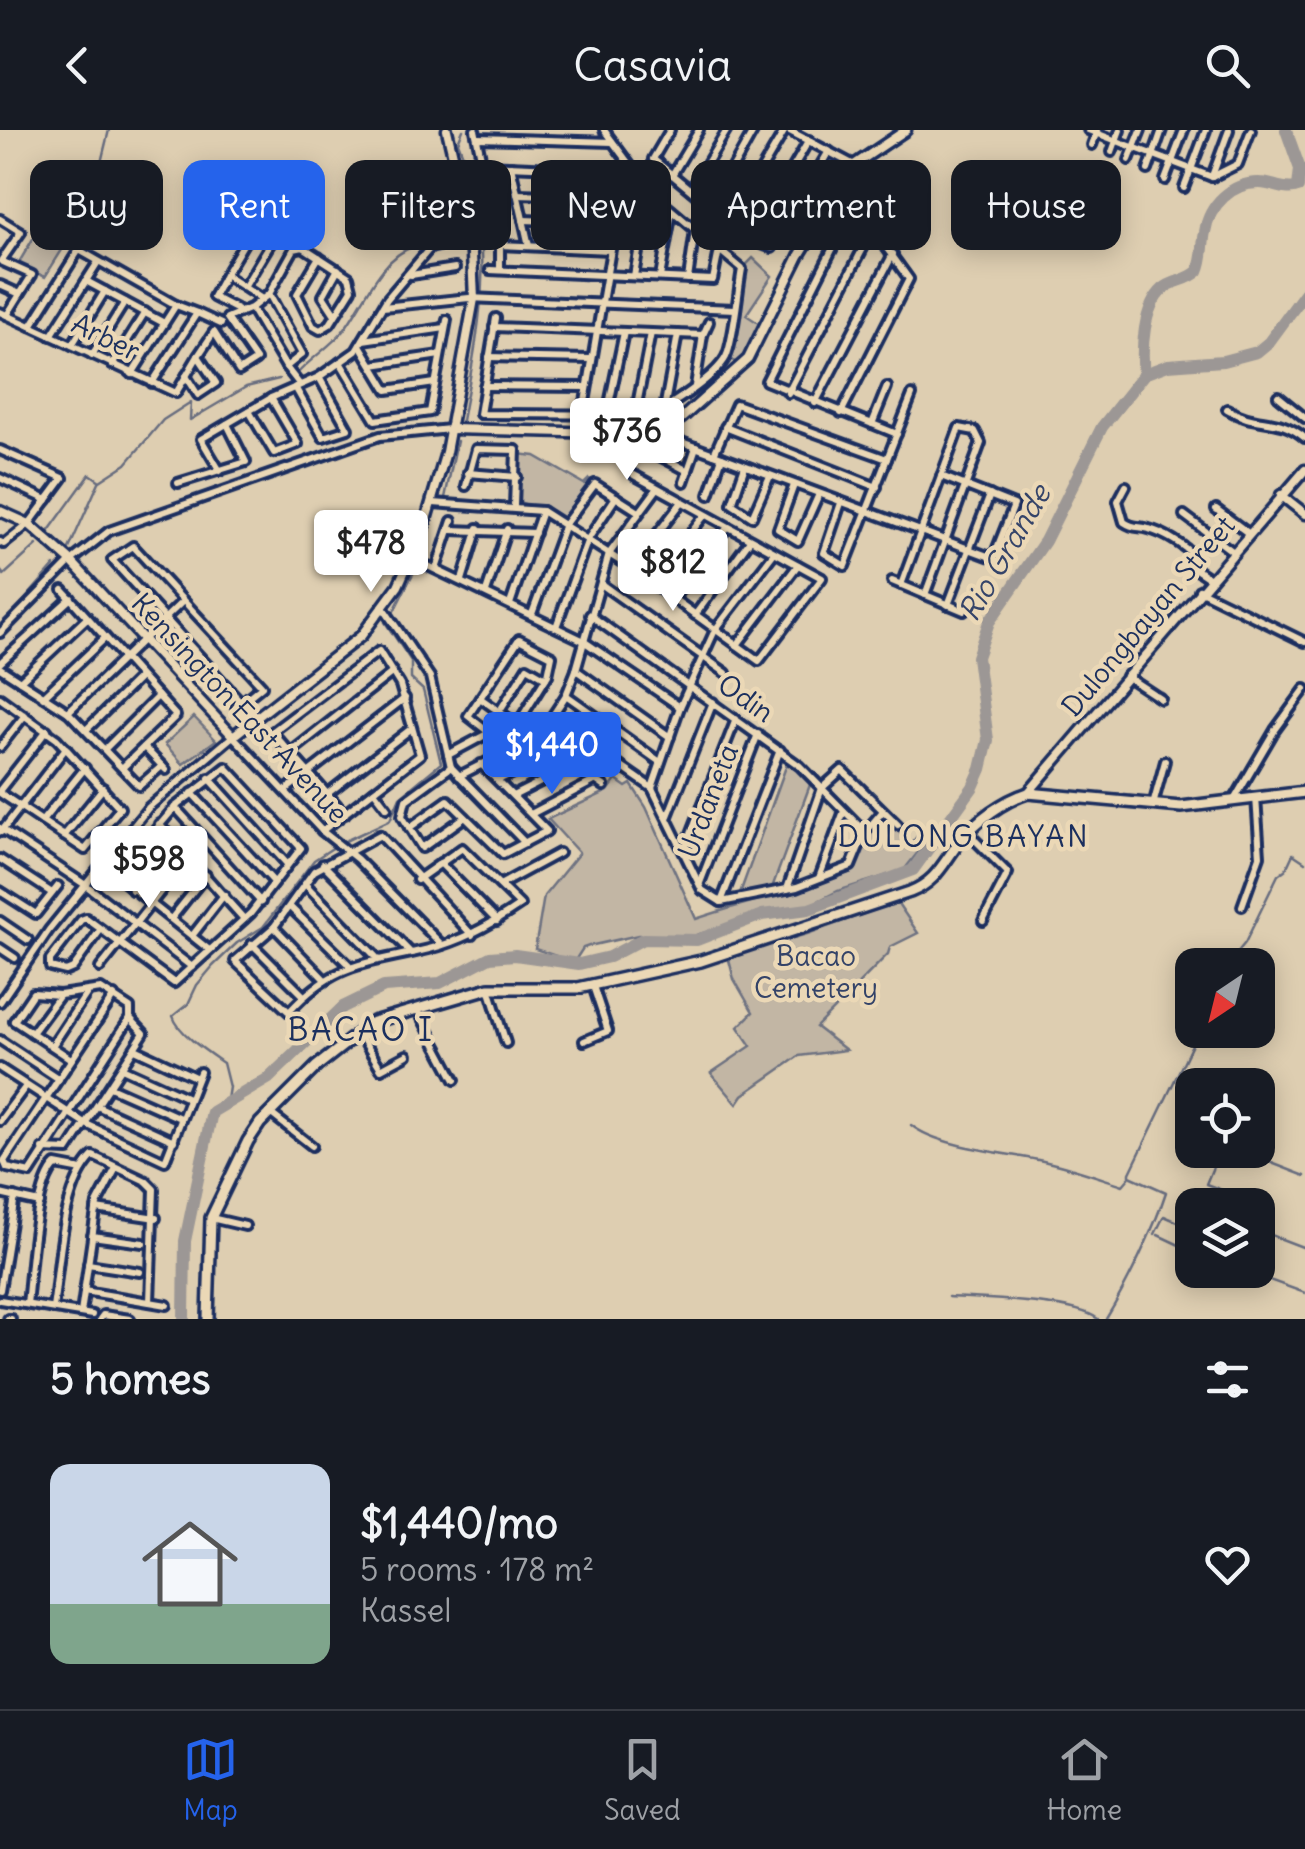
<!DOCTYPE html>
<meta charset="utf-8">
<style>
body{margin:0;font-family:Delius,sans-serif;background:#242831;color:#f1f3f6;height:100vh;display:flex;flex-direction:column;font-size:38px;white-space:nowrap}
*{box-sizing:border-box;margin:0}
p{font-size:32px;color:#9ea1a6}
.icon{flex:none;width:55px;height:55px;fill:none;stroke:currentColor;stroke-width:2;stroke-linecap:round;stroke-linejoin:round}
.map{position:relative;height:1189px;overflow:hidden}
.drawer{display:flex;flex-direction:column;background:#171b24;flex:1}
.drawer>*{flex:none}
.guide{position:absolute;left:30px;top:30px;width:1245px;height:90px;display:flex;gap:20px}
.needle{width:65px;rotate:215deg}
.fabs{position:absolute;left:1175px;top:818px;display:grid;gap:20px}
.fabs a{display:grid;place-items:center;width:100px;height:100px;border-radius:20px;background:#171b24;box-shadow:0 5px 25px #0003;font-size:50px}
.price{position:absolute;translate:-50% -85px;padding:0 22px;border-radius:10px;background:#fff;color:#222;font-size:32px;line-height:65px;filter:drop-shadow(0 2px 5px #0008)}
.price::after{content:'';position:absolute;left:50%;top:60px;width:30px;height:22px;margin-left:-15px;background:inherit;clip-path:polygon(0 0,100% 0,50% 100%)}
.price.selected{background:#2563eb;color:#fff}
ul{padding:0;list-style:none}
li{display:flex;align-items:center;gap:30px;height:250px;padding:0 50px}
li span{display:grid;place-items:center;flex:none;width:280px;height:200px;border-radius:20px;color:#555}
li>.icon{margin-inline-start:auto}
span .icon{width:120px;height:120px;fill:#fffc;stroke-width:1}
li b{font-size:42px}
h2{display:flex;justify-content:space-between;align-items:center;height:120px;padding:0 50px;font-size:42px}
.pill{padding:0 35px;border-radius:20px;background:#171b24;box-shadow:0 5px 25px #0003;font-size:35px;line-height:90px}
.pill.selected{background:#2563eb;color:#fff}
header{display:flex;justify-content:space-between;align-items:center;height:130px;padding:0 50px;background:#171b24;font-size:45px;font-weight:600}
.tab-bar{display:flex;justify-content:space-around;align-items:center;height:140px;border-top:2px solid #363941;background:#171b24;font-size:28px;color:#9ea1a6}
.tab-bar a{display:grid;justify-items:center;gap:5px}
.tab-bar .selected{color:#2563eb}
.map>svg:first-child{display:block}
</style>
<header><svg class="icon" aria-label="back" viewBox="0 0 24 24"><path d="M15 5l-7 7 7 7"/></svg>Casavia<svg class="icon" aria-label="search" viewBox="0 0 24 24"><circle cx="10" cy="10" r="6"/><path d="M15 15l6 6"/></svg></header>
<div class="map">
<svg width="1305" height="1189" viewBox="0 0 1305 1189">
<rect width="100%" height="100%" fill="#deceb1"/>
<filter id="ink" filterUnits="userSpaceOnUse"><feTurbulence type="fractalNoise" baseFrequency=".01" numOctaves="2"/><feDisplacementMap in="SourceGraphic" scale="20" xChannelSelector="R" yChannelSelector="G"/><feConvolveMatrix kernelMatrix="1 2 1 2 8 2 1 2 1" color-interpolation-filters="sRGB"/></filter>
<g filter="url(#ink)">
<g fill="#c2b6a4" stroke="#6e7281" stroke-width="2.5">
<path d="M 40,97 L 67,112 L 45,147 L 18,134 Z"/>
<path d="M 753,128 L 772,146 L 746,185 L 763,196 L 737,235 L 730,227 L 745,136 Z"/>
<path d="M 518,324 L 535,326 L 584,354 L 589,349 L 594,351 L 565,389 L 519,372 Z"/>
<path d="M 194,587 L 216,610 L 183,634 L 165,614 Z"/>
<path d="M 788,631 L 811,652 L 772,758 L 739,766 Z"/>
<path d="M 616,650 L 626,657 L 631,654 L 646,677 L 696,789 C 748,771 802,760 854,741 L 868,701 L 883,686 L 911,714 L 922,700 L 930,707 L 904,740 L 838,761 L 810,775 L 759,782 L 737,793 L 686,808 L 638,805 L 589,816 L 583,818 L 574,832 L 535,819 L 544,766 L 579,723 L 548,689 L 608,661 Z"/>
<path d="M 897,772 L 918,803 L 890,817 L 888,824 L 816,897 L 846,920 L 799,926 L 743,965 L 737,974 L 711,943 L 751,916 L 738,897 L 753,882 L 734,849 L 728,826 L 807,804 Z"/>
</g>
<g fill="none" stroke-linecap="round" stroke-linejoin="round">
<g stroke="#686d7f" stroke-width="2.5">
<path d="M 72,105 L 97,49 L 109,0"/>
<path d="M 297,244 C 311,228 331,216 343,201 C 364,174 379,129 412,117 L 425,87 L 435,78 L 445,58"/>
<path d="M 461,296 C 480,193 499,114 458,12 L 463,0"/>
<path d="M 445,368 L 457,311"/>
<path d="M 48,402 L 90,344 L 100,351 L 126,334 L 163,290 L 191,272 L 190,290 L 246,257 L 279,249"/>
<path d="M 68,421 L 99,352"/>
<path d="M 0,440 L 4,445 L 37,415"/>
<path d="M 394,481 L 423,424"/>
<path d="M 0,498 L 54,436"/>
<path d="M 343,712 L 390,690 L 400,667 L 441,633 L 423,560 L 411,549 L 411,531 L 385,492"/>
<path d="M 1227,835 L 1245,813 L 1278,745 L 1286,739 L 1293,724 L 1305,732"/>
<path d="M 227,970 L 229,957 L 223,933 C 207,922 178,903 173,886 L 188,874 L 197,855 L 213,836 L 237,813 L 263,797 L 314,730 L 334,717"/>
<path d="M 911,995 C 939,1018 1011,1023 1047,1032 C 1073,1038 1098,1047 1123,1055 L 1129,1048"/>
<path d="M 1220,1020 L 1206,1054 L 1264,1076"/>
<path d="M 1238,1020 L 1305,1046"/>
<path d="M 1258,1100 L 1305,1118"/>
<path d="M 1155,1104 L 1164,1086 L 1192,1098"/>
<path d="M 1158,1105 L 1192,1121"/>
<path d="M 1242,1140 L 1305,1163"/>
<path d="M 948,1167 C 980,1169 1075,1171 1098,1189"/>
<path d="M 1106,1189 C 1127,1155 1154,1099 1166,1062 L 1130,1046 L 1130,1043 L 1199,900"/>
</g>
<g stroke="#9c9795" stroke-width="12">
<path d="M 1144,244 C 1141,219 1143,177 1163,159 C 1173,150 1188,151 1198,141 C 1204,128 1202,115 1205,102 C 1209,75 1232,52 1260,53 C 1273,53 1285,62 1298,57 L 1300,39 L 1286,0"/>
<path d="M 184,1189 L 185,1111 L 212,982 L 269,948 L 343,877 L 384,857 L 440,853 L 490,827 L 515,825 L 579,834 L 609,827 L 643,809 L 697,810 L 762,785 L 809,779 L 913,740 L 973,657 L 981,639 L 988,610 L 977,527 L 989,492 L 1045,411 L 1102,297 L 1144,244 L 1168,235 L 1223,231 L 1257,222 L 1269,212 L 1305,163"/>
</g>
<defs>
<g id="minor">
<path d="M 475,0 L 500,115 L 500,140"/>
<path d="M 670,0 L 653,29 L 751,110 L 772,118 L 829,21"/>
<path d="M 788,0 L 854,35"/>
<path d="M 1088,0 L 1212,47"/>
<path d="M 478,8 L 612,12"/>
<path d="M 1092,15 L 1097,1"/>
<path d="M 1112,22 L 1120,0"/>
<path d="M 1129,30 L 1141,0"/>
<path d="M 485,35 L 623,41"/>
<path d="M 511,36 L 529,116"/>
<path d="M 1148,40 L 1162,0"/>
<path d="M 672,45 L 699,0"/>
<path d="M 1212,46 L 1229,0"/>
<path d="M 1212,47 L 1238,34 L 1251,0"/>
<path d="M 1165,50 L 1184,0"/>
<path d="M 1184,58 L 1206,0"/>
<path d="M 691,60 L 727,0"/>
<path d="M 517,64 L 619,67"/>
<path d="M 828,76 L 880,109 L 909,149 L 841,283"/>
<path d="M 711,77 L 754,0"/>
<path d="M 848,88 L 766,251 L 897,304"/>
<path d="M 0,89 L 21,102 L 1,131 L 32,145 L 7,185"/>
<path d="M 523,90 L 614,93"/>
<path d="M 730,93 L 785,0"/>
<path d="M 751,110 L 809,10"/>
<path d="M 270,114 L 276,104"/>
<path d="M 500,115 L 610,120"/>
<path d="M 79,120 L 176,175 L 197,183 L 152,253"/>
<path d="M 490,140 L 713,150 L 719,120"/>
<path d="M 225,145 L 250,103 L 270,114 L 245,156"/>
<path d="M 411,145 L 455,138"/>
<path d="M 634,146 L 648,63"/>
<path d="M 660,147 L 672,81"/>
<path d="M 688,149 L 695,100"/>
<path d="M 86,151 L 164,193"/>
<path d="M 0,155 L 20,164"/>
<path d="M 269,164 L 294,119 L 303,117 L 349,147 L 352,159 L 330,194 L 320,200 L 313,196 L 297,164 L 319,127"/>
<path d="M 383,177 L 469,168 L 735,179"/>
<path d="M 240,181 L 213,167 L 225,145 L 262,169"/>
<path d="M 0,182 L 176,263 L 198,226"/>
<path d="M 197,183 L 221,194"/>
<path d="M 334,183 L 323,166 L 338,139"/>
<path d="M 496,188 L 480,284 L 649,285 C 669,278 716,246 726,227 C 734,211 738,159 742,139 L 649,61 L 604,0"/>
<path d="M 31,196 L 82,115"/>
<path d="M 494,197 L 703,205"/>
<path d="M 51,206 L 98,132"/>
<path d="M 363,210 L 445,198"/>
<path d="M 72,215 L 105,161"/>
<path d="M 360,215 L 387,260 L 435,253"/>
<path d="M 92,225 L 125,172"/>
<path d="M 489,227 L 591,229"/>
<path d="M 340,232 L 375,290 L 430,282 L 447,190"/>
<path d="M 112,235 L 145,182"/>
<path d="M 373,235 L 440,225"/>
<path d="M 286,237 L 300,255"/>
<path d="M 132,244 L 176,175"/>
<path d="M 186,246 L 198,265 L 216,253 L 198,226 L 214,202 L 239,241 L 256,230 L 227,188 L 251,178 L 286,237 L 302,224 L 269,164 L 251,178"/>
<path d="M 484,256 L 587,257"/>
<path d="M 695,256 L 703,205 L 709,192"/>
<path d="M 295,257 L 323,307 L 348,299 L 319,247"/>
<path d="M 788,263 L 871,103"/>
<path d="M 1278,266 L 1305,288"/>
<path d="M 815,273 L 893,124"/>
<path d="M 664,279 L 678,204"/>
<path d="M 1227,279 C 1257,298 1276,284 1305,308"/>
<path d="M 249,281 L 274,323 L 298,314 L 271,268"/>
<path d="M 583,284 L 626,31"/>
<path d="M 607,284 L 624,202"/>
<path d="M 635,285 L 651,203"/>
<path d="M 872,294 L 887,257"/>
<path d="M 725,297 L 877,357"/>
<path d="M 663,298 L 679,311 L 993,428 L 1014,375 L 941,346"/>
<path d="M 0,320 L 63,348 L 29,394 L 4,414 L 0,412"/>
<path d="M 654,323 L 688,341"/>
<path d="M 714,324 L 736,274 L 887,329"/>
<path d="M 745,336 L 732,374 L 752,387 L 770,346"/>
<path d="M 220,341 L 201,309 L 271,268 L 319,247 L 356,221 L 387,169 L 430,118 L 452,113 L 447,82"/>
<path d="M 468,343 L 517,347"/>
<path d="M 0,348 L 47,370"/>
<path d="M 684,352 L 696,317"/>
<path d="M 178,353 L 246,332 L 227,294"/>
<path d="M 794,355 L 778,399 L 798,411 L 819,364"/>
<path d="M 466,356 L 476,319 L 516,320 L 514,376"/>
<path d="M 1126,356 L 1118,371 L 1124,392 C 1134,399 1139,396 1149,399 C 1164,403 1184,415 1195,427 L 1194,438 L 1209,448"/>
<path d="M 657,359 L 609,424 L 576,540 L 566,565 L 551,588 L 652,658 L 702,760 L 721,772 L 797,757 L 851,736 L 865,702 L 883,681"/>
<path d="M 709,365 L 722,327"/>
<path d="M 433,373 L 542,381 L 631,438 L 759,531 L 822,448 L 634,345"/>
<path d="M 841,373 L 824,423 L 845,436 L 912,265"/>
<path d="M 1216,379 L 1248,403"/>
<path d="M 1184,385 L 1232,421"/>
<path d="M 451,400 L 535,403"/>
<path d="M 428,436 L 582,510 L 680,577"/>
<path d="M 631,438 L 681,373"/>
<path d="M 436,439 L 452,391"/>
<path d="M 462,450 L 478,398"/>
<path d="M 892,451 L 964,481"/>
<path d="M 651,453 L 704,386"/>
<path d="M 601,454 L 726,543"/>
<path d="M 901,455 L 959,298 L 975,301 L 981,313 L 925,465"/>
<path d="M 63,460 L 176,586 L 122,638"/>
<path d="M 1199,460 L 1305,512"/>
<path d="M 486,462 L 507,399"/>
<path d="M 673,469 L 727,398"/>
<path d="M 510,474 L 542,381"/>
<path d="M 948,475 L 990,365"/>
<path d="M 384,479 L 430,547 L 451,637"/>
<path d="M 532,484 L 565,394 L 595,354 L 639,382"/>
<path d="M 590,485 L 800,636 L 865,702"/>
<path d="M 695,485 L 750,410"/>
<path d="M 556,497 L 588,409 L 616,367"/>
<path d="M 0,503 L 71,431 L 109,401 L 380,306 L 450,299"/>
<path d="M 737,515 L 798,435"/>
<path d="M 0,533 L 71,468"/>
<path d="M 0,538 L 68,582 L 139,656 L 162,636"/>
<path d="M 576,540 L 670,607"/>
<path d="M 1126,546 L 1161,569"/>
<path d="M 20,551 L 87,488"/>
<path d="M 566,565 L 660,632"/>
<path d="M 43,567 L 105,508"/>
<path d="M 0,568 L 57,609 L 120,678 L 85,720 L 0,663"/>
<path d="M 480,568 L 604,656"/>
<path d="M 236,577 L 262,556 L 133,416 L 112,430 L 242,573"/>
<path d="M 68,582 L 183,471"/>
<path d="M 499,582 L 527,537 L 546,548"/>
<path d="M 86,600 L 140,547"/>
<path d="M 0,617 L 25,585"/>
<path d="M 144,617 L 166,640"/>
<path d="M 105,619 L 158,566"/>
<path d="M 510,619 L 468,586 L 519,509 L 552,526 L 548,545 L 517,595"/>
<path d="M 290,623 L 393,542"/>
<path d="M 448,625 L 489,603"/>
<path d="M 451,637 L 406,670 L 402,686 L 422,718 L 465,687"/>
<path d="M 451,637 L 525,713"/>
<path d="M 459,646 L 534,608"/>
<path d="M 209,648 L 287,734"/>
<path d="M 498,650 L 555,623"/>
<path d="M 652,658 L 680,577 L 715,500 L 774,423"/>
<path d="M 0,660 L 47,600"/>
<path d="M 286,660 L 405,568"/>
<path d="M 374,661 L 387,678"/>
<path d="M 192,663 L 273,751"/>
<path d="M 327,664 L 412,598"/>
<path d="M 513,666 L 574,635"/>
<path d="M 1234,670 L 1275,600 L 1305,559"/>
<path d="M 1153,675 L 1165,631"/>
<path d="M 175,677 L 261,772"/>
<path d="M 531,684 L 596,650"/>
<path d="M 668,686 L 713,572"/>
<path d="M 42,691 L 85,638"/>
<path d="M 159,694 L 244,789"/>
<path d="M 0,698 L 87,756 L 192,837"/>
<path d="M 409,698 L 448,670 L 503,724 L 547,701 L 481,634"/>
<path d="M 322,701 L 420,625 L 400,555 L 379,521 L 272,602 L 345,684"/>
<path d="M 1,702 L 66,618"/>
<path d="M 968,703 L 1008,743 L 983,791"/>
<path d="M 64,706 L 103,658"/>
<path d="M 685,719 L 736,589"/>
<path d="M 0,729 L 52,763"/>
<path d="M 440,733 L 497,791"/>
<path d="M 323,734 L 409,821"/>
<path d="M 819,748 L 844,681"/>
<path d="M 417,750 L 462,718 L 520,775 C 491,795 462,811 429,819 C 368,834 335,831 289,882 L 235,831 L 274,797 L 314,741 L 380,705 L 472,805"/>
<path d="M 700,753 L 758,604"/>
<path d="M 305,754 L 377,828"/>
<path d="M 500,755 L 559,723"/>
<path d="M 787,759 L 822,658 L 842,640 L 898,695"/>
<path d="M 132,760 L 173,710"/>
<path d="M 0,761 L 36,784 L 58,756"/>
<path d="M 721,772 L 780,620"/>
<path d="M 1242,776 L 1260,726 L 1256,667"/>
<path d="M 290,777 L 350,836"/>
<path d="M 171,789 L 206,745"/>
<path d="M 0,791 L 28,810"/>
<path d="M 274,797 L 325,850"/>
<path d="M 101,799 L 73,838 L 66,841 L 50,837 L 50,830 L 81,790 L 86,788 L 174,853 L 251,783 L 301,718 L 226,637 L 175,677 L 117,746 L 208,819"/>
<path d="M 192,806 L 224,765"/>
<path d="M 252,814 L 304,866"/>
<path d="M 0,818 L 15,828"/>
<path d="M 100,838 L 189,726"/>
<path d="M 489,858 L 506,913"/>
<path d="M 114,866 L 4,1031 L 7,1038 L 30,1043 L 130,888"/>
<path d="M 0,872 L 49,800 L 149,677 L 233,606 L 322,701 L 357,729 L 442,815"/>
<path d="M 417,879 L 455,950"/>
<path d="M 14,891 L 33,863 L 60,865 L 101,859 L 130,878 L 130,888 L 144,903 L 68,1020 L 43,1019"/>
<path d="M 14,891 L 71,929"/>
<path d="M 32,903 L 60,865"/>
<path d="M 359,903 L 381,939 L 407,925"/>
<path d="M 0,910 L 59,949"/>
<path d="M 584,911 L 608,901 L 593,856"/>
<path d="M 52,916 L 87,863"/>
<path d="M 135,919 L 197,948"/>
<path d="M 0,938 L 86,994 L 165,1031 L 200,942"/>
<path d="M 122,938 L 188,968"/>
<path d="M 110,957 L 180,988"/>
<path d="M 97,976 L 174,1011"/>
<path d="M 270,983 L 312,1016"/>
<path d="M 0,991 L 26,956"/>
<path d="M 0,1064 L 40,1073"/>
<path d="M 96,1079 L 156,1088"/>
<path d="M 211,1088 L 245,1096"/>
<path d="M 92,1106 L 143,1113"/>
<path d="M 88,1134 L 140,1142"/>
<path d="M 0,1160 L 15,1067"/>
<path d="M 84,1161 L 167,1175"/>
<path d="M 0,1170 L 92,1185"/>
<path d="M 27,1174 C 31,1142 34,1055 56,1035 L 82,1040"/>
<path d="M 53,1178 C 60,1135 61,1057 93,1026 L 146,1051 L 154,1059 L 150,1172"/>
<path d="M 81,1183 L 97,1074 L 116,1038"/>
<path d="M 8,1189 L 11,1189"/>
<path d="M 100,1189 L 103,1185 L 130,1189"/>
</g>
<g id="tertiary">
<path d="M 451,299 L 644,304 L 682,288 L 748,229 L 799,126 L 854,35 L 906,0"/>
<path d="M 1281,365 L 1305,384"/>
<path d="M 0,381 L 29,394 L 71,431 L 233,606 L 361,506 L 398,456 L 423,400 L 446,322 L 474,169 L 471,103 L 447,0"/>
<path d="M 1028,663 L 1305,340"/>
</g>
<path id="secondary" d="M 208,1189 L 211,1088 L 248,1011 L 260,993 L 317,936 L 373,892 L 489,858 L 578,858 L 701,831 L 910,762 C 938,751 943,732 961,710 C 977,690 1003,671 1028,663 L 1181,677 L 1305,662"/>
</defs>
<use href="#minor" stroke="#1b2f5e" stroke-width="14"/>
<use href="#tertiary" stroke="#1b2f5e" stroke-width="15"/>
<use href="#secondary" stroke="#1b2f5e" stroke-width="16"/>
<use href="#minor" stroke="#ebd8b6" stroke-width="6"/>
<use href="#tertiary" stroke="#ebd8b6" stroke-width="8"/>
<use href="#secondary" stroke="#ebd8b6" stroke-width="9"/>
</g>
</g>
<g text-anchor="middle" stroke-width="9" stroke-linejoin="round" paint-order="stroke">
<g font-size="28" fill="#1b2f5e" stroke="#ebd8b6">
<text transform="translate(106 207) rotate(26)" y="10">Arber</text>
<text transform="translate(1148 486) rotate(-50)" y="10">Dulongbayan Street</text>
<text transform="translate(746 568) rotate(35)" y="10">Odin</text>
<text transform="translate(240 578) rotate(47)" y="10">Kensington East Avenue</text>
<text transform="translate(708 671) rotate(-69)" y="10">Urdaneta</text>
</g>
<g font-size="28" fill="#344368" stroke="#ebd8b6">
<text x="816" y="836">Bacao<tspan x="816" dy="32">Cemetery</tspan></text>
</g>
<g font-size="30" font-style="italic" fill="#354469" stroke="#ebd8b6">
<text transform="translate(1005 423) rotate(-60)" y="10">Rio Grande</text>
</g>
<g font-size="30" letter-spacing="2.5" fill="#1b2f5e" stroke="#ebd8b6">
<text x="964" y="717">DULONG BAYAN</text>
</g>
<g font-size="32" letter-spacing="2.5" fill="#1b2f5e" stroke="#ebd8b6">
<text x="361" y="911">BACAO I</text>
</g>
</g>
</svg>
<div class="fabs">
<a><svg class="needle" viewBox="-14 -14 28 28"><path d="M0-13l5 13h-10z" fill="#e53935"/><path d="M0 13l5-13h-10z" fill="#9ea1a6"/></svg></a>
<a><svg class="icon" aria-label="locate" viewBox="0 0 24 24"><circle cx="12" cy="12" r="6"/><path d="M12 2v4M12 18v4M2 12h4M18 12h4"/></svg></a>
<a><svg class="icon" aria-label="layers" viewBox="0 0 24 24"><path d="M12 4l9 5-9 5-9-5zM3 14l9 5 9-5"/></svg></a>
</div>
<b class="price" style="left:627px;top:353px">$736</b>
<b class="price" style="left:371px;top:465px">$478</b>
<b class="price" style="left:673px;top:484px">$812</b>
<b class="price selected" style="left:552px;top:667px">$1,440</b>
<b class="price" style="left:149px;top:781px">$598</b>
<div class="guide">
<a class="pill">Buy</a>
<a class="pill selected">Rent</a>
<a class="pill">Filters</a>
<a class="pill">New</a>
<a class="pill">Apartment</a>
<a class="pill">House</a>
</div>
</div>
<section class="drawer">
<h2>5 homes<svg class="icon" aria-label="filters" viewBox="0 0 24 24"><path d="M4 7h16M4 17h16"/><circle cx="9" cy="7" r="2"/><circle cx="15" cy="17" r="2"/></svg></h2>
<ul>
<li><span style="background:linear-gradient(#c9d6e8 70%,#7fa58c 0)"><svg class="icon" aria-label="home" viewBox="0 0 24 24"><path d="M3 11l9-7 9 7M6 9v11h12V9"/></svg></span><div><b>$1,440/mo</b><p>5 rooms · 178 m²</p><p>Kassel</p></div><svg class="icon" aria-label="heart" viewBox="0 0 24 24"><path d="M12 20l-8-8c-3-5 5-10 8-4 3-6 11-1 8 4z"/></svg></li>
</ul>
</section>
<nav class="tab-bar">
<a class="selected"><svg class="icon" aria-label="map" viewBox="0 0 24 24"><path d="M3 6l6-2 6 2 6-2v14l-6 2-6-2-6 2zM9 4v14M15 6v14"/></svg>Map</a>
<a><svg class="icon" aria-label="saved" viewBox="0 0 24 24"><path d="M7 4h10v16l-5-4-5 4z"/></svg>Saved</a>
<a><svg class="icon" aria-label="home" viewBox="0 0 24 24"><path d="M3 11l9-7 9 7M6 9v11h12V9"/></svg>Home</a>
</nav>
